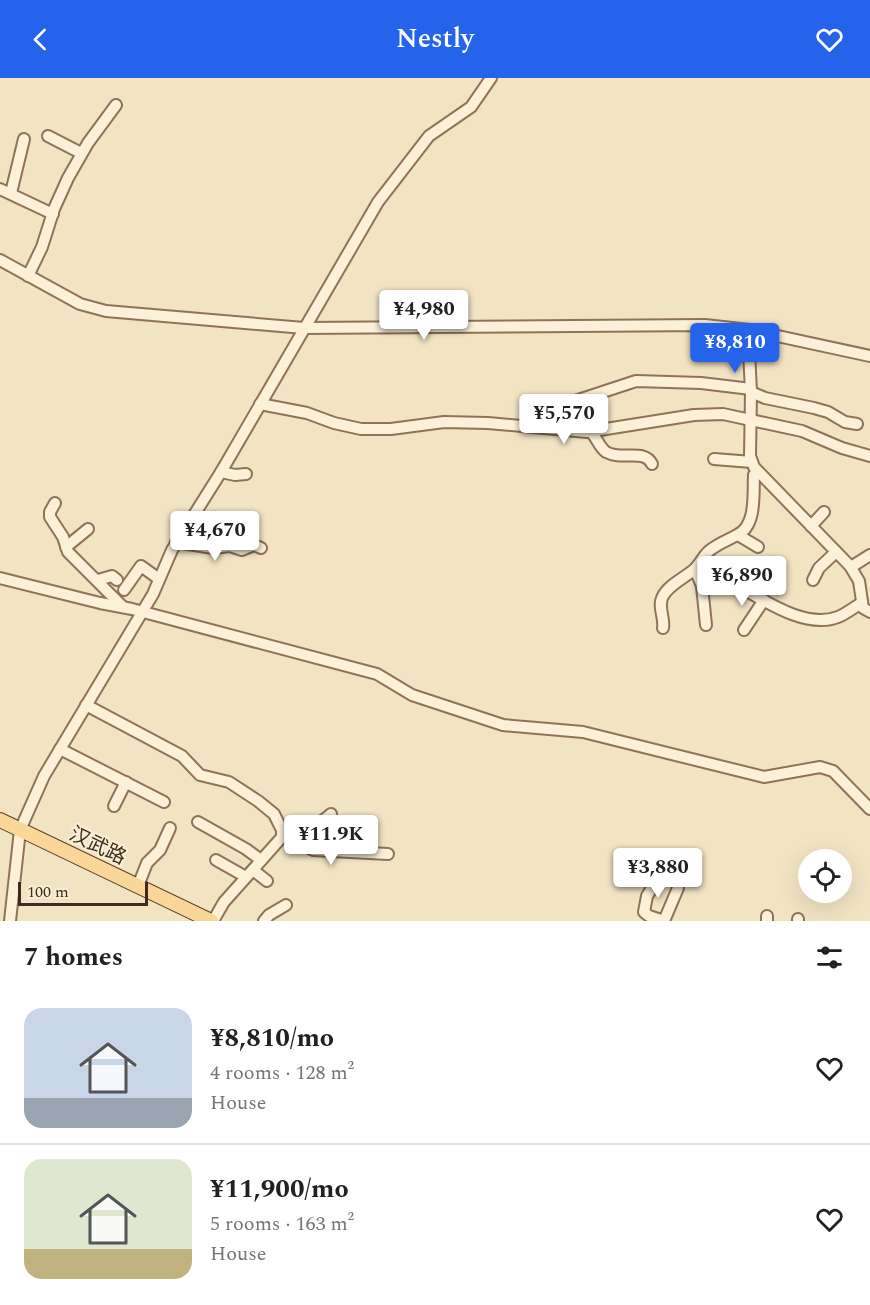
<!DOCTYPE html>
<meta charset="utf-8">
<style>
body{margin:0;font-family:Spectral,"Noto Sans SC",serif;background:#f2f2f2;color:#202124;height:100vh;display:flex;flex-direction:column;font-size:22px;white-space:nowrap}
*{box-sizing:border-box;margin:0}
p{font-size:20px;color:#757577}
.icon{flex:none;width:33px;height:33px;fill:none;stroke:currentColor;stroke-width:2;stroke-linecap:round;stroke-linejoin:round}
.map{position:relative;height:843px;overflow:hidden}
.drawer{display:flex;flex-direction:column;background:#fff;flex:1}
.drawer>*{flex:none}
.tools{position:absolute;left:798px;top:771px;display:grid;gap:12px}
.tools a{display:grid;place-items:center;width:54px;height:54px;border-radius:50%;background:#fff;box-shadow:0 6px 24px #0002;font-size:30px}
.scale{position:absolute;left:18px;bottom:15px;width:130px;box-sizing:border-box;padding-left:6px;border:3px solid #3d2c1d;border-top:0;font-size:16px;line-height:21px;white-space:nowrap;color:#3d2c1d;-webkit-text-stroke:4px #f9edd4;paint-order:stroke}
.price{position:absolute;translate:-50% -51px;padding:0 14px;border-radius:6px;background:#fff;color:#222;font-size:20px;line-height:39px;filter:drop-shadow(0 2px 3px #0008)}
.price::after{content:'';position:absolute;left:50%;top:36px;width:18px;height:14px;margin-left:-9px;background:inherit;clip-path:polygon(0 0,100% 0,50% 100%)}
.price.active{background:#2563eb;color:#fff}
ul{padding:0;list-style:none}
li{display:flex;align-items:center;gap:18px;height:150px;padding:0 24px}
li+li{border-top:2px solid #e0e0e0}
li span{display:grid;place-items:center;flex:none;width:168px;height:120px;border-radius:18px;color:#555}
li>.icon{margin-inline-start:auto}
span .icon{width:72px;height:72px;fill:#fffc;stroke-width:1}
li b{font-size:26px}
h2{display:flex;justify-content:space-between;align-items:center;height:72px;padding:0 24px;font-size:26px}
header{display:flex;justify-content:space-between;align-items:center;height:78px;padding:0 24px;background:#2563eb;color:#fff;font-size:27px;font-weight:600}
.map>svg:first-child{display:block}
</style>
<header><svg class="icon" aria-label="back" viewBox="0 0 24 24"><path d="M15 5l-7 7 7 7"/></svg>Nestly<svg class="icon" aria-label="heart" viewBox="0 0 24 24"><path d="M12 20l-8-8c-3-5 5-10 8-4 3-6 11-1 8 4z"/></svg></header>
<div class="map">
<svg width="870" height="843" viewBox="0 0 870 843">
<rect width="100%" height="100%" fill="#f2e3c3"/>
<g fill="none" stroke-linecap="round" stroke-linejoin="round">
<defs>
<g id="minor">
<path d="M 48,58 L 81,75"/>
<path d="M 0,111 L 53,136"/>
<path d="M 11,115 L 24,61"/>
<path d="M 0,182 L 80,226 L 106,233 L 304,250 L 705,247 L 750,252 L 870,278"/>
<path d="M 28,198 L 42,169 L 54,131 L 68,100 L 88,65 L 116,27"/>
<path d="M 748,252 L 751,314 L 750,378 L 754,389 L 850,488 L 859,503 L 863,530 L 870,534"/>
<path d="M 751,314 L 765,320 L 814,330 L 828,334 L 845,344 L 857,346"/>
<path d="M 260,326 L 307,335 L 334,345 L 361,351 L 391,351 L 444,344 L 488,345 L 587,354 L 694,337 L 723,336 L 802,353 L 842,370 L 870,378"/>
<path d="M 524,348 L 557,329 L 636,303 L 701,305 L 751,311"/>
<path d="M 591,354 C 597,360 599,369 606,374 C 622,383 644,370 652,386"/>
<path d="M 714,381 L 752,384"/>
<path d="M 221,394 L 235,397 L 246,396"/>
<path d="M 55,425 L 50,434 L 50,439 L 63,459 L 68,474 L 122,528"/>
<path d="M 811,448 L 824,434"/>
<path d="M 738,457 L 758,469"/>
<path d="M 176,464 L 213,470 L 230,468 L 242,472 L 254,467 L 261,470"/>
<path d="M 66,469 L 88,451"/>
<path d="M 851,489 L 870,477"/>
<path d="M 695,491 L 702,508 L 711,510"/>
<path d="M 0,500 L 100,525 L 132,531 L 377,596 L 412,617 L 503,647 L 583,654 L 764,699 L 820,689 L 833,693 L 870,731"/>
<path d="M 740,501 L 740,508 L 742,510 C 768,525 807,551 838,539 C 846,536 854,529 862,525"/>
<path d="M 98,502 L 112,498 L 117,502"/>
<path d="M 813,502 L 819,490 L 836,474"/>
<path d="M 702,508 L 706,547"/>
<path d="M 124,512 L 141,488 L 159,501"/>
<path d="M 663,550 C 665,540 657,528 663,518 C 668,508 682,501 691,494 C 699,489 702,479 709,473 C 717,466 728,462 737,457 C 757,448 753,415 754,397 L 757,393"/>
<path d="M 744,552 L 764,522"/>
<path d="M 86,627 L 182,678 L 200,697 L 229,704 L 258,723 L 274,736 L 282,752 L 282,759 L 224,824 L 213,843"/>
<path d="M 60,671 L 164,724"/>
<path d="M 114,728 L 126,704"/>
<path d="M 198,744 L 246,771 L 261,782"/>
<path d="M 283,756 C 302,753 317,749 331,736"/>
<path d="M 283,758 L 313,772 L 388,776"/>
<path d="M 216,782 L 246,799"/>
<path d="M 253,792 L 267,803"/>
<path d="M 138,808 L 147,785 L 160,772 L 170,750"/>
<path d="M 652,810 L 647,818 L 644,834 L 649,838 L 664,843"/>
<path d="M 10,843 L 20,752 L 44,698 L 153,516 L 172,472 L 221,394 L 378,124 L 429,58 L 471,29 L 491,0"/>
<path d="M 264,843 L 269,837 L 286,827"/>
<path d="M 664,843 L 678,810"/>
<path d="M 767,843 L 767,838"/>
<path d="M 798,843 L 798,841"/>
</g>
<path id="major" d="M 0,742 L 211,843"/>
</defs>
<use href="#minor" stroke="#8f7358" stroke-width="14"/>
<use href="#major" stroke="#5c412c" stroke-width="16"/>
<use href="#minor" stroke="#fcf0d8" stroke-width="10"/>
<use href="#major" stroke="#f9d798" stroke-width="14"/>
</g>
<g text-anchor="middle" stroke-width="4.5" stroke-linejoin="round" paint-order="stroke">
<g font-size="20" fill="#3d2c1d" stroke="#f9edd4">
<text transform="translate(98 767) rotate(26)" y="7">汉武路</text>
</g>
</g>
</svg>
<div class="tools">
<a><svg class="icon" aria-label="locate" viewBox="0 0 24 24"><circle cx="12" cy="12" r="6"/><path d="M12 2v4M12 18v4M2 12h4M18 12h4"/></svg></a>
</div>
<div class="scale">100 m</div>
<b class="price" style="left:424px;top:263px">¥4,980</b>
<b class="price active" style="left:735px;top:296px">¥8,810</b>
<b class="price" style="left:564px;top:367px">¥5,570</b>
<b class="price" style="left:215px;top:484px">¥4,670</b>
<b class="price" style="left:742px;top:529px">¥6,890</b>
<b class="price" style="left:331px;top:788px">¥11.9K</b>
<b class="price" style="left:658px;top:821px">¥3,880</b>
</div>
<section class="drawer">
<h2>7 homes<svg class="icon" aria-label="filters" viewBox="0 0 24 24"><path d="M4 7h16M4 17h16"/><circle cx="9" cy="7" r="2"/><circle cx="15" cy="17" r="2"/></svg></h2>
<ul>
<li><span style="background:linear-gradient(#c9d6e8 75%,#9aa5b1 0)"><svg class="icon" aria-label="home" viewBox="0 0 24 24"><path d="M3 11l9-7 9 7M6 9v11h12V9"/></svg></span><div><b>¥8,810/mo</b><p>4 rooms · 128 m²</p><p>House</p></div><svg class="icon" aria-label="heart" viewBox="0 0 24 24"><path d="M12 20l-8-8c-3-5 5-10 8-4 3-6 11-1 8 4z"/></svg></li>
<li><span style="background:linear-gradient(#dfe7d0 75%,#c2b280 0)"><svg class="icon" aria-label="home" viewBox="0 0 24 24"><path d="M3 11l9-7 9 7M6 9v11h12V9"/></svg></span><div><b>¥11,900/mo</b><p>5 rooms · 163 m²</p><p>House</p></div><svg class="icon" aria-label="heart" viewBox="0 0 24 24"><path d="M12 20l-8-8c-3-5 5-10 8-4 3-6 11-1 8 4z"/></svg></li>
</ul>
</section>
